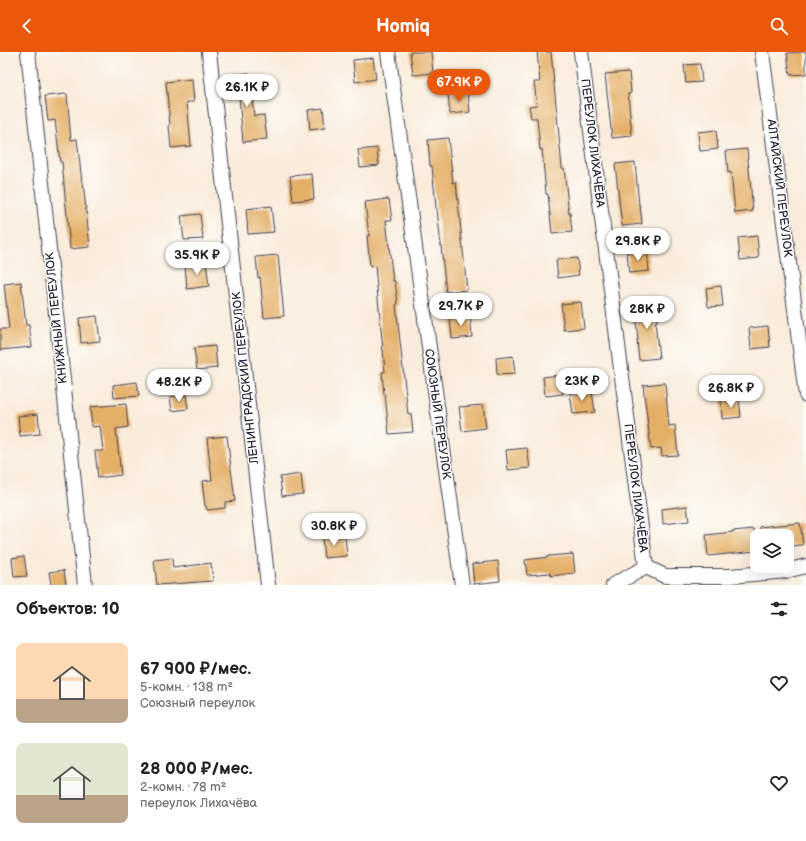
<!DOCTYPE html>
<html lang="ru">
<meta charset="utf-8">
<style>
body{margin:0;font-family:"Balsamiq Sans",sans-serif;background:#f2f2f2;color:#222;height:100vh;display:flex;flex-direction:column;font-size:15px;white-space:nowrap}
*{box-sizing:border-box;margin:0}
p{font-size:13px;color:#767676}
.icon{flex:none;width:22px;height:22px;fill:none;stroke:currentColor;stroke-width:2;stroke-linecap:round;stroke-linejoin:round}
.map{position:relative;height:533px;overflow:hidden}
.drawer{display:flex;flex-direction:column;background:#fff;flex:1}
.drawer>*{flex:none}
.controls{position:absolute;left:750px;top:477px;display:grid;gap:8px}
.controls a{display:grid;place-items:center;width:44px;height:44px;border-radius:8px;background:#fff;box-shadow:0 4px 16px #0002;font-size:20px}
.price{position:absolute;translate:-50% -34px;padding:0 9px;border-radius:14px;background:#fff;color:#222;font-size:13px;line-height:26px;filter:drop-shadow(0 1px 2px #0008)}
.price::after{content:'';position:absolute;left:50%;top:24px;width:12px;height:9px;margin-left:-6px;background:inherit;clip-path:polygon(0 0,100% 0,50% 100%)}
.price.selected{background:#ea580c;color:#fff}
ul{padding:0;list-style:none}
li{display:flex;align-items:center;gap:12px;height:100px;padding:0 16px}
li span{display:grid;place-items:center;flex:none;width:112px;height:80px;border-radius:8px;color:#555}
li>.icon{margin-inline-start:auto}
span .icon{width:48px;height:48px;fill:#fffc;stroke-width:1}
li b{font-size:17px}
h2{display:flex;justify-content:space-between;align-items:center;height:48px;padding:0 16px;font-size:17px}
header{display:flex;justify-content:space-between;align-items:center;height:52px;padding:0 16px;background:#ea580c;color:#fff;font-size:18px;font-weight:700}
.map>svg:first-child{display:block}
</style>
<header><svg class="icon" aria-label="back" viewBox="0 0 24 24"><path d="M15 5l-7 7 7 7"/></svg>Homiq<svg class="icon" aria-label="search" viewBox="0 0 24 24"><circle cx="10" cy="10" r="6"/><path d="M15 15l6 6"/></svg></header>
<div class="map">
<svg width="806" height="533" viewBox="0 0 806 533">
<rect width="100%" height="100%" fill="#fdfcf7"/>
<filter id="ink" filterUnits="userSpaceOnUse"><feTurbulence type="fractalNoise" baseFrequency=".025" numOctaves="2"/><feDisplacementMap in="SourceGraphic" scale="8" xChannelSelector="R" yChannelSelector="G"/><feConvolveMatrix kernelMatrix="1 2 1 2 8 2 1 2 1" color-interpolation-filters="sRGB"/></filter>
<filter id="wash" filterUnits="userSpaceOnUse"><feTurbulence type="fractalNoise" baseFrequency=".012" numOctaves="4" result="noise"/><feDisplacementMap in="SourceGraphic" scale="16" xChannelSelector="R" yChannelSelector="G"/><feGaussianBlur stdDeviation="0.9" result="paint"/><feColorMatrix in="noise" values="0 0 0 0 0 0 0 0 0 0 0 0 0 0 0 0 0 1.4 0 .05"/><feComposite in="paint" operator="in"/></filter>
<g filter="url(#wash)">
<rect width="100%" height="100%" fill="#f9ecdb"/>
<g id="blocks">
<g fill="#e4af66">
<path d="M 410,0 L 431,0 L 433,21 L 413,23 Z"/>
<path d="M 537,0 L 551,0 L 562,116 L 564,116 L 569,162 L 570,161 L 572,180 L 552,182 L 548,142 L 546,142 L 542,97 L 540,98 L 537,66 L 531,66 L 529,54 L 537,53 L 534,30 L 540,30 Z"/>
<path d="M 801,0 L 806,0 L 806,22 L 790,23 L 787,1 Z"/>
<path d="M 373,6 L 376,27 L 355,30 L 353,8 Z"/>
<path d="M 700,12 L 702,30 L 686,31 L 684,13 Z"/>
<path d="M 629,20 L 631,41 L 628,42 L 632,84 L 612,86 L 605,22 Z"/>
<path d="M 249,21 L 254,64 L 264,63 L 267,87 L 243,90 L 239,45 L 230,46 L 228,23 Z"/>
<path d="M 192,27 L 194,50 L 187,50 L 191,94 L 171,96 L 169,74 L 170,73 L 166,30 Z"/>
<path d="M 468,40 L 470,60 L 450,62 L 448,42 Z"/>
<path d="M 67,42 L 71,88 L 77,87 L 82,130 L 83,130 L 90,195 L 70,197 L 62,110 L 60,110 L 55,68 L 48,69 L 45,44 Z"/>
<path d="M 323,56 L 325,76 L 310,78 L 308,58 Z"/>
<path d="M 716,78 L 718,97 L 700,99 L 698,80 Z"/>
<path d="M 448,86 L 453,131 L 456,130 L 467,238 L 446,240 L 437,157 L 436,157 L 432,114 L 430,114 L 428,88 Z"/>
<path d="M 377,96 L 379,113 L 360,115 L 358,98 Z"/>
<path d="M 747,97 L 753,159 L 735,161 L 731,120 L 728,121 L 726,99 Z"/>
<path d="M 635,110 L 639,153 L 640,153 L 642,172 L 622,174 L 615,112 Z"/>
<path d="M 312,122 L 314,147 L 293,149 L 290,124 Z"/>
<path d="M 389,147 L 392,168 L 386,168 L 393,229 L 395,229 L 398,252 L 396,253 L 408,362 L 411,362 L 413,380 L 389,382 L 385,342 L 384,343 L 382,320 L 385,320 L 375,214 L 370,215 L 367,184 L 369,184 L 365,150 Z"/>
<path d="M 271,154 L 274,180 L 248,182 L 246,157 Z"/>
<path d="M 200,162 L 203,187 L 184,188 L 181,164 Z"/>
<path d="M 757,184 L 759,206 L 740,208 L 738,186 Z"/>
<path d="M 647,198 L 649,219 L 629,221 L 627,200 Z"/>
<path d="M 278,203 L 284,264 L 264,266 L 260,225 L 258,226 L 256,205 Z"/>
<path d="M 577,206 L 579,223 L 558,226 L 556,208 Z"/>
<path d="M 206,211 L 209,234 L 187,237 L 185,213 Z"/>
<path d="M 21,230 L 26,273 L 29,273 L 32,295 L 0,298 L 0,277 L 9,277 L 4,232 Z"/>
<path d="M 721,234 L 723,254 L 708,255 L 706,236 Z"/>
<path d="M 654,248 L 657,270 L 655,270 L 659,306 L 639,308 L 637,288 L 638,288 L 634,250 Z"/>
<path d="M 581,250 L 584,276 L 564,278 L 561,252 Z"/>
<path d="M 470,263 L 472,285 L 452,287 L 450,265 Z"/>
<path d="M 97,264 L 100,289 L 81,291 L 79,266 Z"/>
<path d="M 768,274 L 770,295 L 751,297 L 749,276 Z"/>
<path d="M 215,294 L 217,316 L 197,318 L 194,296 Z"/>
<path d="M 513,304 L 515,322 L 497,323 L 496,306 Z"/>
<path d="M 561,323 L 563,342 L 545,344 L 543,325 Z"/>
<path d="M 137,330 L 139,344 L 114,346 L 113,333 Z"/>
<path d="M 665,331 L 669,374 L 675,373 L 678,403 L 662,404 L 661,396 L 651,397 L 643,333 Z"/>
<path d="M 592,339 L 595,360 L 573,362 L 570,341 Z"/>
<path d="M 186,343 L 188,357 L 172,359 L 170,345 Z"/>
<path d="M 739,347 L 741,365 L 722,367 L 721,348 Z"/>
<path d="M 126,352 L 128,375 L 116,377 L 121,423 L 98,426 L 95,399 L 103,399 L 100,374 L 92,375 L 90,355 Z"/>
<path d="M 483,353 L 486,376 L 462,379 L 459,355 Z"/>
<path d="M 38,362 L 40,382 L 20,384 L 18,364 Z"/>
<path d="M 227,384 L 235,449 L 225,450 L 225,456 L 207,458 L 206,454 L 205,454 L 202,429 L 212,428 L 207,386 Z"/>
<path d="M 527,396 L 530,416 L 508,418 L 506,398 Z"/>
<path d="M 301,422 L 303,442 L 282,444 L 280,425 Z"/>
<path d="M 687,454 L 689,469 L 663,472 L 662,457 Z"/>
<path d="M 800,471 L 803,493 L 787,494 L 787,484 L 760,484 L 760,475 Z"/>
<path d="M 754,477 L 756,499 L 708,504 L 706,483 L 733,480 L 732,479 Z"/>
<path d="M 345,484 L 347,504 L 324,506 L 322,486 Z"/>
<path d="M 573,502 L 575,521 L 551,524 L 550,521 L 527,523 L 525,508 L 548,505 L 548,504 Z"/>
<path d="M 24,504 L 27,524 L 14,525 L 12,506 Z"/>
<path d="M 172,506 L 173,516 L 211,511 L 213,529 L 157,533 L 154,508 Z"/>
<path d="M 498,509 L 500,529 L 474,532 L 472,512 Z"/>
<path d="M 64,518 L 66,533 L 51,533 L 49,520 Z"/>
</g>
</g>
</g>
<g filter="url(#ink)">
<use href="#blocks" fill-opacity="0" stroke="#424053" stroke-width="1"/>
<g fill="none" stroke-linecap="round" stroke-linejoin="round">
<defs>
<g id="minor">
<path d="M 28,0 L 85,533"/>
<path d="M 209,0 L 268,533"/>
<path d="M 388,0 L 462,533"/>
<path d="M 581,0 L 646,515"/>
<path d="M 762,0 L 806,343"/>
<path d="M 613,533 L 646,515 L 665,524 L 731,524 L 786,519 L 806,514"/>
</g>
</defs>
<use href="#minor" stroke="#424053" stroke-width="16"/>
<use href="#minor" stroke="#fff" stroke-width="14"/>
</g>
</g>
<g text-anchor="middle" stroke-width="3" stroke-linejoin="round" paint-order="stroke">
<g font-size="12" fill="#22223b" stroke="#fdfcf7">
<text transform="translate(593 91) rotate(83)" y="4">ПЕРЕУЛОК ЛИХАЧЁВА</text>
<text transform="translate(780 136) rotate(83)" y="4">АЛТАЙСКИЙ ПЕРЕУЛОК</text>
<text transform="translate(56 266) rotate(-96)" y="4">КНИЖНЫЙ ПЕРЕУЛОК</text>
<text transform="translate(245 326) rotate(-96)" y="4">ЛЕНИНГРАДСКИЙ ПЕРЕУЛОК</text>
<text transform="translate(438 362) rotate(82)" y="4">СОЮЗНЫЙ ПЕРЕУЛОК</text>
<text transform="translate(636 436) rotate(83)" y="4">ПЕРЕУЛОК ЛИХАЧЁВА</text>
</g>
</g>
</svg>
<div class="controls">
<a><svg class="icon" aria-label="layers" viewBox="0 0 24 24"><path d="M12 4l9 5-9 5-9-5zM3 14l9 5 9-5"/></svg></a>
</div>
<b class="price selected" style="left:459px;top:51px">67.9K ₽</b>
<b class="price" style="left:247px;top:56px">26.1K ₽</b>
<b class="price" style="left:638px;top:210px">29.8K ₽</b>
<b class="price" style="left:197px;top:224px">35.9K ₽</b>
<b class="price" style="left:461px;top:275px">29.7K ₽</b>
<b class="price" style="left:647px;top:278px">28K ₽</b>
<b class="price" style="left:582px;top:350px">23K ₽</b>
<b class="price" style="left:179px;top:351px">48.2K ₽</b>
<b class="price" style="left:731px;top:357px">26.8K ₽</b>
<b class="price" style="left:334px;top:495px">30.8K ₽</b>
</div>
<section class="drawer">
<h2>Объектов: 10<svg class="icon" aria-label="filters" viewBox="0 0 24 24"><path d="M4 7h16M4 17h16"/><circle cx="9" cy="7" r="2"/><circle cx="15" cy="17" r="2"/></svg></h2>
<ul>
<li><span style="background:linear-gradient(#ffd9b3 70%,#b9a48a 0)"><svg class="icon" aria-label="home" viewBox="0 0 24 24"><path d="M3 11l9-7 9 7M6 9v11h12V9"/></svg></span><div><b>67 900 ₽/мес.</b><p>5-комн. · 138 m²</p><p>Союзный переулок</p></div><svg class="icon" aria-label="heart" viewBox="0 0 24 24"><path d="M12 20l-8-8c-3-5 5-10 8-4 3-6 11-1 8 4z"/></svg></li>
<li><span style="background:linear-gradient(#dfe7d0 65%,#b9a48a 0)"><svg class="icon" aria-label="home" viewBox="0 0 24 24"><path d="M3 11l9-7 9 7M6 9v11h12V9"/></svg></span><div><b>28 000 ₽/мес.</b><p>2-комн. · 78 m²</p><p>переулок Лихачёва</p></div><svg class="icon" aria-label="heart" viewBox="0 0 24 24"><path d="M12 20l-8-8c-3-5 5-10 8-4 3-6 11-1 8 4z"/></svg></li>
</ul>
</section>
